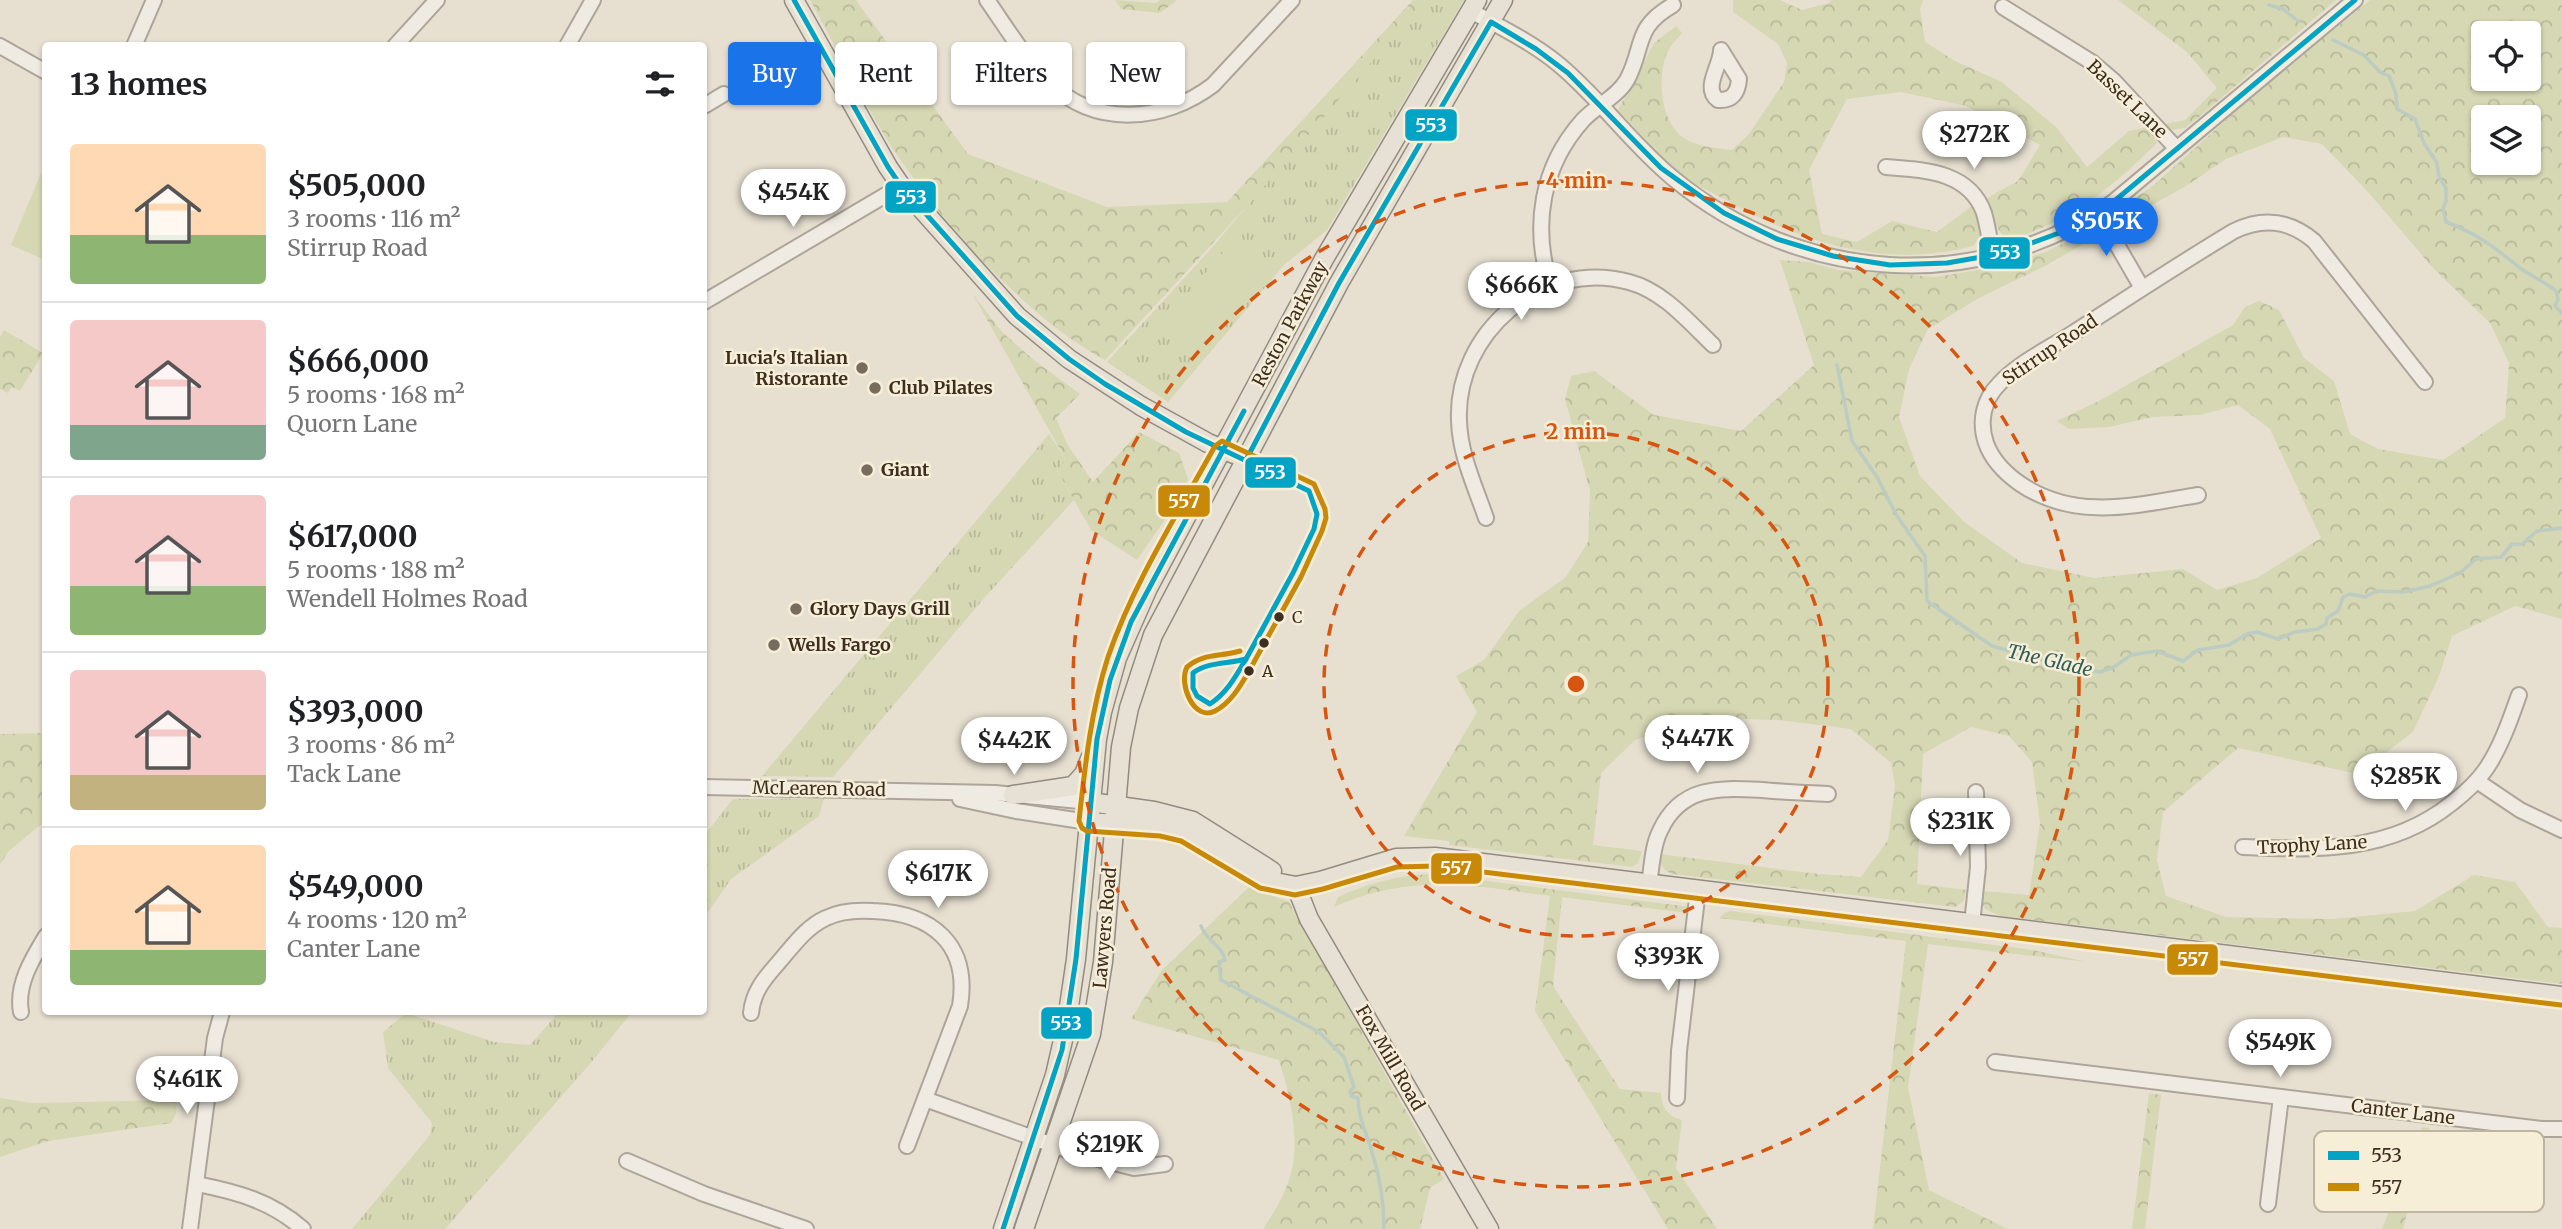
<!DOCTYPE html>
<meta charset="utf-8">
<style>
body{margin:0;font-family:Merriweather,serif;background:#f2f2f2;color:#202124;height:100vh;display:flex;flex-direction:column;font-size:26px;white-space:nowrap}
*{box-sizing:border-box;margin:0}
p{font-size:23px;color:#757577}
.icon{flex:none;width:38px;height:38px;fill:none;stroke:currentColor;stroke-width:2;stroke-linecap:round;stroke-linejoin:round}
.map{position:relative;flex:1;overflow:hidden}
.side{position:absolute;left:42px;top:42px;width:665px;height:973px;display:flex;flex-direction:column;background:#fff;border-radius:7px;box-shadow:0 2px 5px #0004}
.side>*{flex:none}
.guide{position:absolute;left:728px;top:42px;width:665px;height:63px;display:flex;gap:14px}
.fabs{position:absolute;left:2471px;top:21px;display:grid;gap:14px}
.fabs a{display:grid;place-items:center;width:70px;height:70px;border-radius:7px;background:#fff;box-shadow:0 2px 5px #0004;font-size:35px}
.price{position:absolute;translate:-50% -60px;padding:0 16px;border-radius:24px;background:#fff;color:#222;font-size:23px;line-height:46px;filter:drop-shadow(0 2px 4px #0008)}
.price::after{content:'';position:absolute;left:50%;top:42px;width:21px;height:16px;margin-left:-10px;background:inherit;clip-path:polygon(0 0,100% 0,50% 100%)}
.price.on{background:#1a73e8;color:#fff}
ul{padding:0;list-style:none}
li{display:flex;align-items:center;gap:21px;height:175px;padding:0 28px}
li+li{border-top:2px solid #e0e0e0}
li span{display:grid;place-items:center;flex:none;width:196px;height:140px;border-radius:7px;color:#555}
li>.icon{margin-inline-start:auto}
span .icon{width:84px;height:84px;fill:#fffc;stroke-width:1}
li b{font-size:30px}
h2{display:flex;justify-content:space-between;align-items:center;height:84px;padding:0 28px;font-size:30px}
.tag{padding:0 24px;border-radius:7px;background:#fff;box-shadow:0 2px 5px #0004;font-size:24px;line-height:63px}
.tag.on{background:#1a73e8;color:#fff}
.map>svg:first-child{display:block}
</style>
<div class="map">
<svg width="2562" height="1229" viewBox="0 0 2562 1229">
<defs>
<pattern id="grass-tufts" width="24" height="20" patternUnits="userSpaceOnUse" patternTransform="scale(1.75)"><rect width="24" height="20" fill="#d6d7b3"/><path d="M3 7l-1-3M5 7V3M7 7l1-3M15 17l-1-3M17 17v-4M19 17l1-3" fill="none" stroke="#b9b99a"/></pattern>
<pattern id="forest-crowns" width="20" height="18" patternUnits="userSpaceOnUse" patternTransform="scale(1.75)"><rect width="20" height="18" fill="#d6d7b3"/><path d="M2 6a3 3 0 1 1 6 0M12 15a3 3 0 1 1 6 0" fill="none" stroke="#b9b99a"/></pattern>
</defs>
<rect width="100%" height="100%" fill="#e7e0d1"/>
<g fill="url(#grass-tufts)">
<path d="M 1422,0 L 1464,0 L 1327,230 L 1284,265 L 1168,402 L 1107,362 L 1209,251 Z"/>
<path d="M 1049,434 L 1066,460 L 1057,471 L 1074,500 L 985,597 L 833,777 L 762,776 Z"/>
<path d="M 824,798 L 819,816 L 731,879 L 704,918 L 704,836 L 733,799 Z"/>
<path d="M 559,1012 L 632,1012 L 589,1065 L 445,1229 L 352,1229 L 430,1135 L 432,1123 L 388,1068 L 383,1032 L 406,1013 L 494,1042 L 530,1045 Z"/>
</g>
<g fill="url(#forest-crowns)" fill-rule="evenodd">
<path d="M 810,0 L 856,0 L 968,154 L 1107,207 L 1227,202 L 1413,0 L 1425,0 L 1247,206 L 1105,360 C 1071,342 1041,317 1012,290 C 976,256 943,220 914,179 C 873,124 843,60 810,0 Z"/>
<path d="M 1115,0 L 1156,3 L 1160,0 L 1177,0 L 1160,13 L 1121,9 Z"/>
<path d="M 1733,0 L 1780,0 L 1802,10 L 1829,3 L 1831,0 L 1923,0 L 1920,9 L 1925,42 L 1955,61 L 2002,82 L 2056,127 L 2087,167 L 2129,131 L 2148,127 L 2157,143 C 2113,187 2067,225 2006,240 L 1996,226 L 1987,198 L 2018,181 L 2040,145 L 1966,106 L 1901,92 L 1847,99 L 1809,170 L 1822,234 L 1857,242 L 1892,221 L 1937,232 L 1972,206 L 1979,222 L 1981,236 L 1973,246 C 1887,269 1804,244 1728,201 C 1715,194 1699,187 1686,178 C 1661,159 1640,132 1618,110 L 1654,43 L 1676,26 L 1682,33 C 1676,40 1669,47 1666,56 C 1657,80 1661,123 1684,138 C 1698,147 1716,148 1732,150 L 1749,134 L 1784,82 L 1787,63 L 1778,44 L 1733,12 Z"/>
<path d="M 2118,0 L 2336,0 L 2199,117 L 2185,128 L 2172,130 L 2164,124 L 2185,120 L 2217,88 L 2187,52 Z"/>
<path d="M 2370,0 L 2562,0 L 2562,619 L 2515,606 L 2452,636 L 2439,676 L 2413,732 L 2358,774 L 2238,748 L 2163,812 L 2157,860 L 2166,896 L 2226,917 L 2332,919 L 2415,911 L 2474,875 L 2515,882 L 2548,927 L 2562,928 L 2562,984 L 2000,916 L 1985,909 L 1981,902 L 1982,891 L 2029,895 L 2040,823 L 2032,762 L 2009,736 L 1971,727 L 1923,754 L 1917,884 L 1967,890 L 1963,902 L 1955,907 L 1672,874 C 1662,870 1660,863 1659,854 L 1818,874 L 1861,877 L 1888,840 L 1895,786 L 1891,763 L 1851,729 L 1777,720 L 1701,718 L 1635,740 L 1601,773 L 1593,845 L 1642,851 L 1638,863 L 1632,867 L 1449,845 L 1449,841 L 1404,836 L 1477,712 L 1456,676 L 1484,660 L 1520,610 L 1566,577 L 1588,542 L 1590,491 L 1565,399 L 1571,376 L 1594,371 L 1654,415 L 1741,431 L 1814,365 L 1780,260 L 1809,262 L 1838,270 L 1936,277 L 1983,269 L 2043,253 L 2088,232 L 2101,234 L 2043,267 L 1979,298 L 1928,329 L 1909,369 L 1899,417 L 1920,476 L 1963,521 L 2022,563 L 2094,578 L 2183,569 L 2217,590 L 2257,578 L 2321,538 L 2270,429 L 2238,405 L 2200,415 L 2153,417 L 2109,427 L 2069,429 L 2057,421 L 2097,402 L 2233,325 L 2245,307 L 2259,301 L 2279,310 L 2304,358 L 2334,381 L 2350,434 L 2378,449 L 2443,460 L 2505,418 L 2509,363 L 2490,323 L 2434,269 L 2368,192 L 2322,144 L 2283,137 L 2226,159 L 2186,186 L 2116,225 L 2112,219 L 2114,213 L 2155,184 L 2255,94 ZM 2483,33 L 2529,33 L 2529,79 L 2483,79 ZM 2483,117 L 2529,117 L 2529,163 L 2483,163 Z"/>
<path d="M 972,293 L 1002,332 L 1035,361 L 1080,394 L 1056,418 L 1067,444 L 1093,482 L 1139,432 L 1179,453 L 1188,479 L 1168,515 L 1137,560 L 1091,530 L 1057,470 L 1066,460 Z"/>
<path d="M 4,330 L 43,353 L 20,391 L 12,387 L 8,393 L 0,389 L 0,337 Z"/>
<path d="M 46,733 L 45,821 L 9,851 L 0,864 L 0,734 Z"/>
<path d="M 1432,874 L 1690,907 L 1694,914 L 1562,897 L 1553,986 L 1620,1089 L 1661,1093 C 1661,1107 1668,1117 1682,1120 L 1676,1168 L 1717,1229 L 1668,1229 L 1535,1011 L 1550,896 C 1469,885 1413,873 1334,907 L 1338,897 C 1369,883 1399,875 1432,874 Z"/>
<path d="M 1249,887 L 1289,902 L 1444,1179 L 1430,1188 L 1420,1229 L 1263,1229 C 1276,1210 1289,1187 1293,1164 C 1299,1133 1288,1089 1279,1060 L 1131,1019 L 1162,970 Z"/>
<path d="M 1731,911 L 2033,950 L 2087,962 L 1928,944 L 1908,1087 L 1929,1190 L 2008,1229 L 1873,1229 L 1906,941 L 1719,918 L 1726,912 Z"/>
<path d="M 2149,1093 L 2161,1095 L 2145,1229 L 2132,1229 Z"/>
<path d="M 0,1098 L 33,1103 L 177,1100 L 176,1114 L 171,1123 L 48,1141 L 0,1157 Z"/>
<path d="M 2422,1127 L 2429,1128 L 2403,1229 L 2382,1229 Z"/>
</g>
<g fill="#d6d7b3">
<path d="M 41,173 L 45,175 L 45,260 L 11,245 Z"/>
<path d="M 1231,243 L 1269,275 L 1198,358 L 1160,326 Z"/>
</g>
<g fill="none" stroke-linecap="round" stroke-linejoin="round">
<g stroke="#bcccc2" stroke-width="3.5">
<path d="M 2269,5 L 2283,9 L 2298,21"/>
<path d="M 2333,40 L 2364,55 L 2380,72 L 2389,76 L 2396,94 L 2397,109 L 2415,119 L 2424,143 L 2437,163 L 2439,177 L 2446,188 L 2446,201 L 2443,209 L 2446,222 C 2478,234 2494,247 2520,268 C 2531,276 2545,282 2556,291 L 2558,300 L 2555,306 L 2562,313"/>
<path d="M 1837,365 L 1852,441 L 1877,477 L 1897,516 L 1925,556 L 1927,601 L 1992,646 L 2050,662 L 2100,672 L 2114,667 L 2131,655 L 2157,651 L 2183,661 L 2198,650 L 2229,645 L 2247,634 L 2257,632 L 2278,639 L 2295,632 L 2318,629 L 2326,624 L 2327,618 L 2338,611 L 2343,597 L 2350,594 L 2365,597 L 2376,591 L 2404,592 L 2430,586 L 2460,573 L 2476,559 L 2501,557 L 2512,544 L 2522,544 L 2537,531 L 2562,528"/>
<path d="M 1201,926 C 1206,941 1222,945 1225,960 L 1219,962 L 1221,980 L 1319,1032 L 1344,1057 L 1354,1087 L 1350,1091 L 1351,1096 L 1358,1098 C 1358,1117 1367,1134 1372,1152 C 1380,1177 1384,1203 1384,1229"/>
</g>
<defs>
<g id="minor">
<path d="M 987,0 C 1006,27 1025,59 1049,82 C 1095,128 1164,122 1213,85 L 1292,0"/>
<path d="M 2003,7 L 2093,63 L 2114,81 L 2177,149"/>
<path d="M 1471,11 C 1500,27 1531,42 1557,63 C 1600,98 1631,144 1674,179 C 1800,283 1976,296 2112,203 L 2355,0"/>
<path d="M 0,46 L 46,72"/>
<path d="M 134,46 L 154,0"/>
<path d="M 395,46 L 437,0"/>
<path d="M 567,46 L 593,0"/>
<path d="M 1721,50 L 1739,79 C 1738,93 1732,101 1718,100 C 1702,88 1721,66 1721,50 Z"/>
<path d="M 704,106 L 724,94"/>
<path d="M 1886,167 C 1924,170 1969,171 1984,213 C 1988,227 1990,242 1993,257"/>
<path d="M 2098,212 L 2142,288"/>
<path d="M 1550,285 C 1532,226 1541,167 1583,120 C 1596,106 1617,97 1627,80 C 1645,46 1633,28 1673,5"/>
<path d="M 704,302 L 901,186"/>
<path d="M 2198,495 C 2137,505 2075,522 2019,483 C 2005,473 1992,460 1986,443 C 1979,422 1983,400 1999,384 C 2018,363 2048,349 2073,333 C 2126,299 2179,264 2234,231 C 2263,217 2289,220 2314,241 L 2425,382"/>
<path d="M 1486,518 C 1475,486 1460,455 1459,421 C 1455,333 1542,258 1629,282 C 1663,291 1688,321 1713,345"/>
<path d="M 2477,781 L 2520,810 L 2562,830"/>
<path d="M 704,787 L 995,793 L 1090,802"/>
<path d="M 960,799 L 1016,811 L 1088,822"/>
<path d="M 2243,847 C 2318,850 2390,853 2452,803 C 2465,793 2477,782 2486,769 C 2501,747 2510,720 2519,695"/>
<path d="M 1649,884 C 1652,867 1652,847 1660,831 C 1681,785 1720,788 1762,790 C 1784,792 1806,793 1828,794"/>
<path d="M 1972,924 L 1978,867 L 1976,792"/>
<path d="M 21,1012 C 16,985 32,959 46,936"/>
<path d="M 751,1013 C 753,991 765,978 779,962 C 793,946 806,927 826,918 C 840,911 858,910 873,911 C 932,913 970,944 960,1006 L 907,1146"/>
<path d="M 1995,1062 L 2542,1129 L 2562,1129"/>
<path d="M 1677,1098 L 1679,1051 L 1698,890"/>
<path d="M 925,1099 L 1075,1153 L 1134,1168 L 1165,1164"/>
<path d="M 627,1161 L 704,1194 L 806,1229"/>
<path d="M 197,1184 C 237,1192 271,1201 303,1229"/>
<path d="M 2268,1204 L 2281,1097"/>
<path d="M 190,1229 L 215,1038 L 222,1012"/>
</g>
<g id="major">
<path d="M 794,0 L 888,167 L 901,186 L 1017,316 L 1069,359 L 1141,406 L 1208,443 L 1234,454"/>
<path d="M 1013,795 L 1073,786 L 1084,774 L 1090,759"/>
<path d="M 1090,802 L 1154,811 L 1193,821 L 1272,871"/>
<path d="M 1088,822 L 1161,827 L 1184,833 L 1264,880 L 1296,886 L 1320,881 L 1396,858 L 1435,857 L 2562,996"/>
<path d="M 1296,886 L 1309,919 L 1489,1229"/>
<path d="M 1003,1229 L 1055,1075 L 1066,1027 L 1076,959 L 1097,739 L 1102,712 L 1117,658 L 1148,588 L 1324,259 L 1477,0"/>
<path d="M 1024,1229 L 1091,1034 L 1103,962 L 1121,747 L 1129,708 L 1153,635 L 1339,283 L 1503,0"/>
</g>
</defs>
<use href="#minor" stroke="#ada599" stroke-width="18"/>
<use href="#major" stroke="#928b80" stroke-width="21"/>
<use href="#minor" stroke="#efebe3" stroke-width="14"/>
<use href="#major" stroke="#e6e1d4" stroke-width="18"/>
<defs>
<g id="bus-1">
<path d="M 794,0 L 888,167 L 901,186 L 1017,316 L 1069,359 L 1105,384 L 1186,432 L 1309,491 L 1317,514 L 1314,529 L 1293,573 L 1246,659"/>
<path d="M 1246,460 L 1339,283 L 1491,22 L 1536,49 L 1568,73 L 1661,168 L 1724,213 L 1777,239 L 1833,256 L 1890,265 L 1947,263 L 2004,253 L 2059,233 L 2112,203 L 2355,0"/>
<path d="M 1246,659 C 1236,676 1227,693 1210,704 L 1197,696 L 1193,688 L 1193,673 C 1207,662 1228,664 1246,659 Z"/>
<path d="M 1003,1229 L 1062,1050 L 1076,959 L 1097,739 L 1110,680 L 1131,622 L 1244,411"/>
</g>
<g id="bus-2">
<path d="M 1240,651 C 1221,657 1203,653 1187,667 C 1178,684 1194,722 1215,711 C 1233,702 1243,681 1253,664"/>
<path d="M 1254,662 L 1301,577 L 1322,531 L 1326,518 L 1325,509 L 1314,484 L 1222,441 L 1215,446 C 1177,515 1134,582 1108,657 C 1091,710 1085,766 1079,821 L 1082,828 L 1087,831 L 1160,836 L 1181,841 L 1260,888 L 1295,895 L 1323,889 L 1397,867 L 1435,866 L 2561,1005"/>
</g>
</defs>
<use href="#bus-1" stroke="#f7eed8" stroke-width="10"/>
<use href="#bus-2" stroke="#f7eed8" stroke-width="10"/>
<use href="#bus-1" stroke="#03a3c5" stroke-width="5"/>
<use href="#bus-2" stroke="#c88808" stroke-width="5"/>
</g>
<g fill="none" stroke="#d7550e" stroke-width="3.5" stroke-dasharray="12 9">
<circle cx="1576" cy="684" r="252"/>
<circle cx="1576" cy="684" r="503"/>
</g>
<g fill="#786c5e" stroke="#f7eed8" stroke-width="2.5">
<circle cx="862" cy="368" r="7"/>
<circle cx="875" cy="388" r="7"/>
<circle cx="867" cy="470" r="7"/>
<circle cx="796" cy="609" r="7"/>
<circle cx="774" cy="645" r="7"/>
</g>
<g fill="#3d2e20" stroke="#f7eed8" stroke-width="2.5">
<circle cx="1279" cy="617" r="6"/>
<circle cx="1264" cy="643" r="6"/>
<circle cx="1249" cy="671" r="6"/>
</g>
<g text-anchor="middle" stroke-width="5" stroke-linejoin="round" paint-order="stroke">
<g font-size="16" fill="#3d2e20" stroke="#f7eed8" text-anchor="start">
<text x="1292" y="623">C</text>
<text x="1262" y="677">A</text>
</g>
<g font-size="18" fill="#3d2e20" stroke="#f7eed8">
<text transform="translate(2127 99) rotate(44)" y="6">Basset Lane</text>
<text transform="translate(1290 324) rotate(-62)" y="6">Reston Parkway</text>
<text transform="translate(2050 350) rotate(-34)" y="6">Stirrup Road</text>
<text transform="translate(819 789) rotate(1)" y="6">McLearen Road</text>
<text transform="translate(2312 845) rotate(-3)" y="6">Trophy Lane</text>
<text transform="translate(1105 928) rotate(-85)" y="6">Lawyers Road</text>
<text transform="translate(1390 1058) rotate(60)" y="6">Fox Mill Road</text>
<text transform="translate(2403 1112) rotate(7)" y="6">Canter Lane</text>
</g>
<g font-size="18" font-weight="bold" fill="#3d2e20" stroke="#f7eed8" text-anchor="start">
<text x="848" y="364" text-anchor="end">Lucia's Italian<tspan x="848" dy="21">Ristorante</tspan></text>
<text x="889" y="394">Club Pilates</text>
<text x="881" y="476">Giant</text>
<text x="810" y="615">Glory Days Grill</text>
<text x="788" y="651">Wells Fargo</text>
</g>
<g font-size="19" font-style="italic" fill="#2f5d5a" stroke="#f7eed8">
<text transform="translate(2050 660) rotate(13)" y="7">The Glade</text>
</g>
</g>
<rect x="2314" y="1131" width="230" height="81" rx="10" fill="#f7eed8" stroke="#bfb4a1" stroke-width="2"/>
<rect x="2328" y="1151" width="31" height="9" fill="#03a3c5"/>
<rect x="2328" y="1183" width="31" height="8" fill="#c88808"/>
<g font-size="19" fill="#3d2e20">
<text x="2371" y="1162">553</text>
<text x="2371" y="1194">557</text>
</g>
<circle cx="1576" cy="684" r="10" fill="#d7550e" stroke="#f7eed8" stroke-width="3.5"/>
<g font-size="21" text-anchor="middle" font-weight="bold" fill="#d7550e" stroke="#f7eed8" stroke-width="5" stroke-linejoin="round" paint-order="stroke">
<text x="1576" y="188">4 min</text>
<text x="1576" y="439">2 min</text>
</g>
<g stroke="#f7eed8" stroke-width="2.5">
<rect x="1404" y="108" width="54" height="34" rx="7" fill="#03a3c5"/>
<rect x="884" y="180" width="53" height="34" rx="7" fill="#03a3c5"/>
<rect x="1978" y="236" width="53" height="34" rx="7" fill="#03a3c5"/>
<rect x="1244" y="456" width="53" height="33" rx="7" fill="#03a3c5"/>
<rect x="1157" y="484" width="54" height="34" rx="7" fill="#c88808"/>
<rect x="1430" y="852" width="53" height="33" rx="7" fill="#c88808"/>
<rect x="2166" y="943" width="53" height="33" rx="7" fill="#c88808"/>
<rect x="1040" y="1006" width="53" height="34" rx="7" fill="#03a3c5"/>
</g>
<g font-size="19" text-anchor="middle" font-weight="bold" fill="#fff">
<text x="1431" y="132">553</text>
<text x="911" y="204">553</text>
<text x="2005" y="259">553</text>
<text x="1270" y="479">553</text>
<text x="1184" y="508">557</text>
<text x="1456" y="875">557</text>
<text x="2193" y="966">557</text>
<text x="1066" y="1030">553</text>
</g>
</svg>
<div class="fabs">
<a><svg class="icon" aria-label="locate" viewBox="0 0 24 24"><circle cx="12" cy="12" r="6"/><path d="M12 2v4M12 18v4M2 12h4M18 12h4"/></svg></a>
<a><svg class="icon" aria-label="layers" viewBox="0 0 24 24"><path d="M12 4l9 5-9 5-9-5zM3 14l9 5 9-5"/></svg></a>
</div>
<b class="price" style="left:1974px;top:171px">$272K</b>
<b class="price" style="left:793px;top:229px">$454K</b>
<b class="price on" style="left:2106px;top:258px">$505K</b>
<b class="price" style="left:1521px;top:322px">$666K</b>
<b class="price" style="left:1697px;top:775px">$447K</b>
<b class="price" style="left:1014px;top:777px">$442K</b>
<b class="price" style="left:2405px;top:813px">$285K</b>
<b class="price" style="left:1960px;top:858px">$231K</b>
<b class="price" style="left:938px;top:910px">$617K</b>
<b class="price" style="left:1668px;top:993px">$393K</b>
<b class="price" style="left:2280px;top:1079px">$549K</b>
<b class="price" style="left:187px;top:1116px">$461K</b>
<b class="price" style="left:1109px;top:1181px">$219K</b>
<div class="guide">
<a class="tag on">Buy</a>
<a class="tag">Rent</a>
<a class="tag">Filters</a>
<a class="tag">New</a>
</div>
<section class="side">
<h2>13 homes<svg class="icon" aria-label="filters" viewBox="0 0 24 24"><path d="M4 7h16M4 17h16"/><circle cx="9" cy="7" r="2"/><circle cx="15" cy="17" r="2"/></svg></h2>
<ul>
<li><span style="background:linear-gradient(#ffd9b3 65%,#8fb573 0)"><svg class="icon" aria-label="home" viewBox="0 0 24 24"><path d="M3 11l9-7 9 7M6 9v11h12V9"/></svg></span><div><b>$505,000</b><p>3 rooms · 116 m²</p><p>Stirrup Road</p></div></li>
<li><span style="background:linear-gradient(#f6c9c9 75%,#7fa58c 0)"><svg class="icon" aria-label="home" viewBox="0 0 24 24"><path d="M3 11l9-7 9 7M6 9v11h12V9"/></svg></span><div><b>$666,000</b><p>5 rooms · 168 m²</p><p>Quorn Lane</p></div></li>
<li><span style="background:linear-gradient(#f6c9c9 65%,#8fb573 0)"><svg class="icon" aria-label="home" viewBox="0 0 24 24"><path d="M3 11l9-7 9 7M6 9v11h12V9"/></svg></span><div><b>$617,000</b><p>5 rooms · 188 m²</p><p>Wendell Holmes Road</p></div></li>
<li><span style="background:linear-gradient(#f6c9c9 75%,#c2b280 0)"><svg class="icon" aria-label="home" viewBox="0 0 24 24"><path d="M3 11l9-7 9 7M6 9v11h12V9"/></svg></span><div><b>$393,000</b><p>3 rooms · 86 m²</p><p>Tack Lane</p></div></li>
<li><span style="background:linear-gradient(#ffd9b3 75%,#8fb573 0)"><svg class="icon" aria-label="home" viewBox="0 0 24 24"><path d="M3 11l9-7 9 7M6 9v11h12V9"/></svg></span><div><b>$549,000</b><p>4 rooms · 120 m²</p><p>Canter Lane</p></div></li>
</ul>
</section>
</div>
